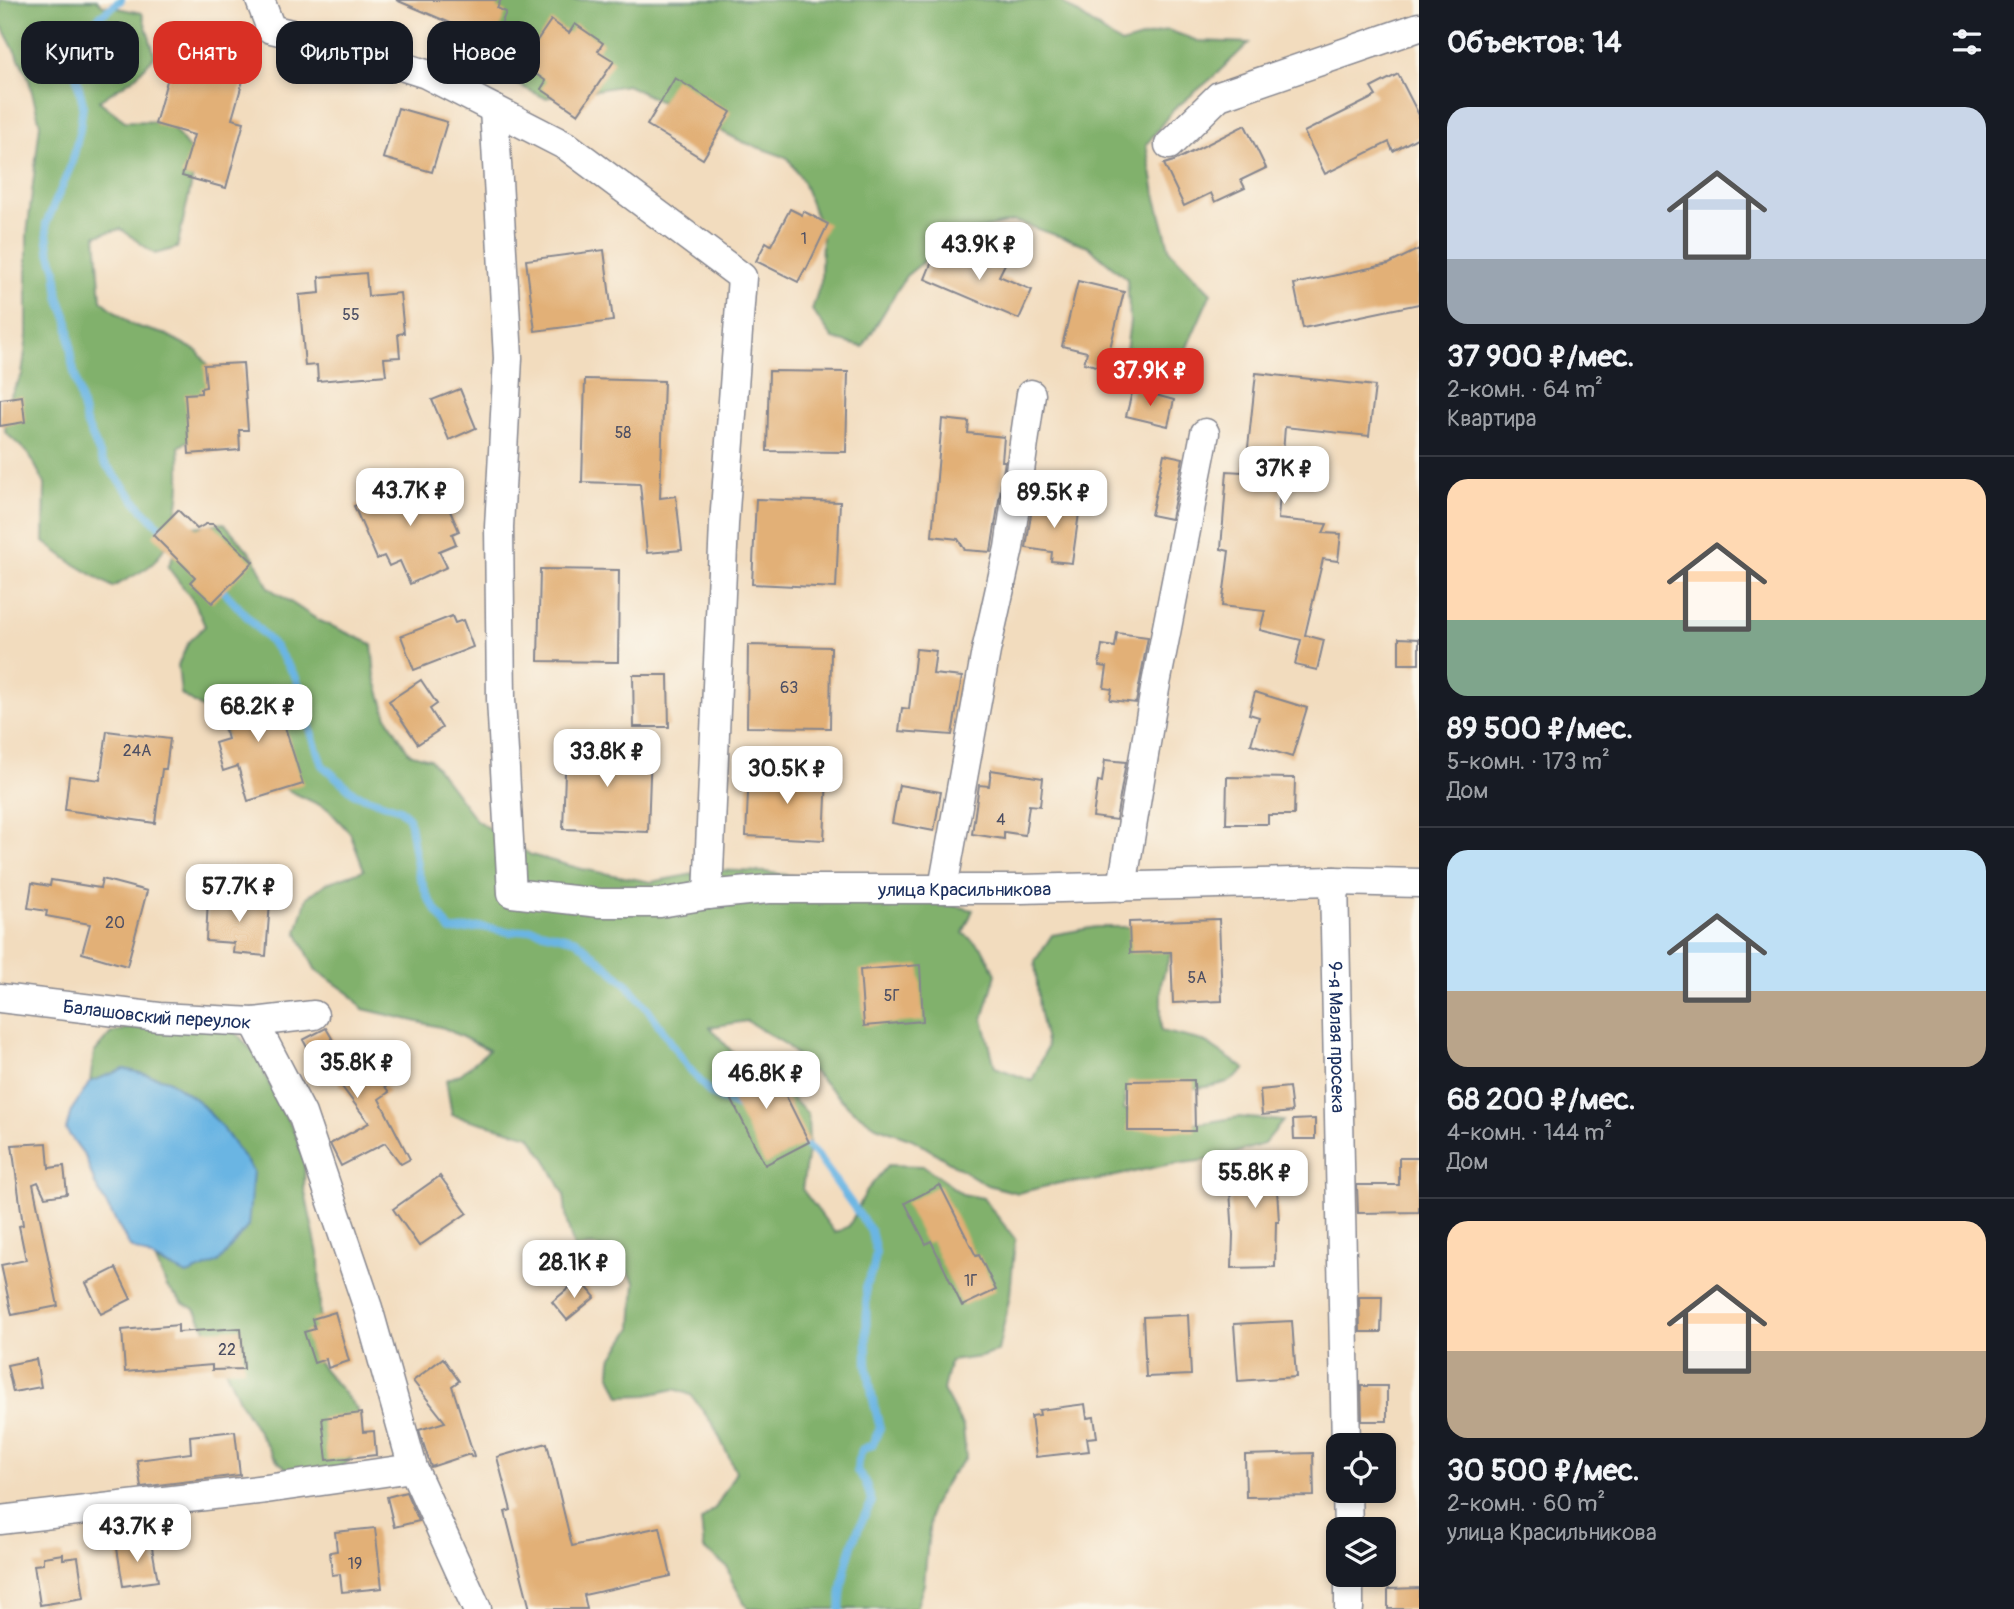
<!DOCTYPE html>
<html lang="ru">
<meta charset="utf-8">
<style>
body{margin:0;font-family:Pangolin,sans-serif;background:#242831;color:#f1f3f6;height:100vh;display:flex;flex-direction:column;font-size:26px;white-space:nowrap}
*{box-sizing:border-box;margin:0}
p{font-size:23px;color:#9ea1a6}
.icon{flex:none;width:38px;height:38px;fill:none;stroke:currentColor;stroke-width:2;stroke-linecap:round;stroke-linejoin:round}
.map{position:relative;flex:1;overflow:hidden}
.details{display:flex;flex-direction:column;background:#171b24;width:595px}
.details>*{flex:none}
.hud{position:absolute;left:21px;top:21px;width:665px;height:63px;display:flex;gap:14px}
.tools{position:absolute;left:1326px;top:1433px;display:grid;gap:14px}
.tools a{display:grid;place-items:center;width:70px;height:70px;border-radius:14px;background:#171b24;box-shadow:0 4px 10px #0003;font-size:35px}
.price{position:absolute;translate:-50% -60px;padding:0 16px;border-radius:14px;background:#fff;color:#222;font-size:23px;line-height:46px;filter:drop-shadow(0 2px 4px #0008)}
.price::after{content:'';position:absolute;left:50%;top:42px;width:21px;height:16px;margin-left:-10px;background:inherit;clip-path:polygon(0 0,100% 0,50% 100%)}
.price.active{background:#d93025;color:#fff}
ul{padding:0;list-style:none}
li{display:grid;align-content:center;gap:14px;height:371px;padding:0 28px}
li+li{border-top:2px solid #363941}
li span{display:grid;place-items:center;height:217px;border-radius:21px;color:#555}
li>.icon{margin-inline-start:auto}
span .icon{width:126px;height:126px;fill:#fffc;stroke-width:1}
li b{font-size:30px}
h2{display:flex;justify-content:space-between;align-items:center;height:84px;padding:0 28px;font-size:30px}
.pill{padding:0 24px;border-radius:21px;background:#171b24;box-shadow:0 4px 10px #0003;font-size:24px;line-height:63px}
.pill.active{background:#d93025;color:#fff}
main{display:flex;flex:1;min-height:0}
.map>svg:first-child{display:block}
</style>
<main>
<div class="map">
<svg width="1419" height="1609" viewBox="0 0 1419 1609">
<rect width="100%" height="100%" fill="#fbf7ec"/>
<filter id="ink" filterUnits="userSpaceOnUse"><feTurbulence type="fractalNoise" baseFrequency=".0143" numOctaves="2"/><feDisplacementMap in="SourceGraphic" scale="14" xChannelSelector="R" yChannelSelector="G"/><feConvolveMatrix kernelMatrix="1 2 1 2 8 2 1 2 1" color-interpolation-filters="sRGB"/></filter>
<filter id="wash" filterUnits="userSpaceOnUse"><feTurbulence type="fractalNoise" baseFrequency=".00686" numOctaves="4" result="noise"/><feDisplacementMap in="SourceGraphic" scale="28" xChannelSelector="R" yChannelSelector="G"/><feGaussianBlur stdDeviation="1.57" result="paint"/><feColorMatrix in="noise" values="0 0 0 0 0 0 0 0 0 0 0 0 0 0 0 0 0 1.4 0 .05"/><feComposite in="paint" operator="in"/></filter>
<g filter="url(#wash)">
<rect width="100%" height="100%" fill="#f2dcbe"/>
<g fill="#81b16c" stroke="#4e7065" stroke-width="2">
<path d="M 0,0 L 97,0 L 103,5 L 142,13 L 155,56 L 135,77 L 99,101 L 125,121 L 168,122 L 197,159 L 177,248 L 155,254 L 121,229 L 96,235 L 101,300 L 132,325 L 167,335 L 197,351 L 220,380 L 219,419 L 179,447 C 182,485 181,530 155,561 C 147,571 124,580 113,587 L 74,564 L 44,542 L 45,484 L 29,454 L 5,432 L 7,402 L 22,375 L 27,336 L 27,235 L 40,124 L 28,76 L 0,23 Z"/>
<path d="M 466,0 L 1059,0 L 1121,44 L 1168,30 L 1198,41 L 1249,43 L 1212,78 L 1172,111 L 1146,145 L 1156,198 L 1170,251 L 1211,293 L 1184,354 L 1123,374 L 1130,321 L 1127,279 L 1088,246 L 1014,221 L 956,235 L 906,276 L 863,347 L 833,339 L 812,310 L 821,281 L 822,233 L 803,182 L 788,158 L 743,142 L 627,85 L 545,98 L 514,83 L 474,25 Z"/>
<path d="M 224,523 L 253,556 L 269,588 L 318,620 L 372,644 L 375,677 L 387,717 L 409,753 L 430,759 L 476,820 L 531,855 L 582,869 L 651,882 L 715,870 L 765,872 L 879,888 L 973,910 L 963,933 L 982,948 L 996,974 L 983,1019 L 995,1067 L 1032,1081 L 1047,1047 L 1039,1009 L 1035,961 L 1052,935 L 1096,927 L 1134,927 L 1171,952 L 1161,983 L 1161,1031 L 1203,1041 L 1245,1069 C 1240,1074 1234,1080 1227,1082 C 1195,1093 1158,1086 1125,1093 L 1124,1109 L 1152,1119 L 1203,1123 L 1239,1117 L 1283,1121 L 1264,1144 L 1216,1159 L 1166,1165 L 1093,1181 L 1060,1183 L 1018,1193 L 987,1185 L 912,1139 L 876,1126 L 850,1108 L 785,1044 L 747,1021 L 710,1027 L 732,1052 L 783,1090 L 808,1114 L 809,1145 L 802,1189 L 835,1233 L 849,1226 L 867,1190 L 888,1165 L 924,1166 L 962,1194 L 983,1198 L 1015,1239 L 1010,1295 L 998,1351 L 981,1357 L 950,1361 L 943,1390 L 963,1427 L 966,1458 L 950,1476 L 931,1508 L 924,1584 L 916,1609 L 748,1609 L 731,1579 L 727,1567 L 704,1549 L 701,1521 L 716,1507 L 736,1472 L 714,1426 L 691,1395 L 675,1389 L 647,1395 L 620,1396 L 610,1373 L 611,1360 L 632,1328 L 635,1282 L 611,1249 L 591,1246 L 574,1248 L 567,1223 L 564,1194 L 547,1161 L 530,1136 L 452,1115 L 446,1080 L 461,1074 L 489,1050 L 444,1028 L 363,1009 L 350,994 L 315,969 L 297,932 L 307,897 L 327,883 L 364,870 L 350,833 L 328,809 L 256,775 L 212,715 L 181,694 L 178,665 L 189,641 L 205,626 L 195,603 L 168,567 L 185,528 Z"/>
<path d="M 133,1027 L 232,1028 L 256,1055 L 281,1109 L 295,1132 L 305,1163 L 304,1188 L 319,1258 L 320,1324 L 310,1353 L 357,1409 L 361,1447 L 335,1476 L 292,1474 L 273,1456 L 240,1402 L 220,1357 L 195,1309 L 184,1304 L 167,1287 L 156,1261 L 187,1274 L 253,1171 L 221,1126 L 199,1102 L 168,1080 L 124,1069 L 90,1082 L 94,1053 L 111,1033 Z"/>
</g>
<path fill="#6bb5e3" stroke="#4372a0" stroke-width="2" d="M 124,1069 L 168,1080 L 199,1102 L 221,1126 L 253,1171 L 248,1226 L 219,1262 L 187,1275 L 130,1247 L 95,1184 L 85,1156 L 66,1130 L 71,1111 L 90,1082 Z"/>
<g fill="none" stroke-linecap="round" stroke-linejoin="round">
<g stroke="#6bb5e3" stroke-width="8">
<path d="M 121,0 L 100,16 L 78,47 L 72,59 L 83,104 L 80,129 L 72,163 L 46,224 L 49,249 L 56,270 L 59,297 L 68,321 L 72,363 L 86,423 L 103,461 L 142,509 L 167,534"/>
<path d="M 218,585 L 276,648 L 295,676 L 306,703 L 310,729 L 322,765 L 355,794 L 400,809 L 409,818 L 418,872 L 428,898 L 451,931 L 482,927 L 510,932 L 532,929 L 576,940 L 626,983 L 650,1012 L 687,1066 L 711,1094 L 744,1110"/>
<path d="M 799,1138 L 819,1158 L 871,1231 L 876,1252 L 873,1270 L 866,1285 L 867,1363 L 872,1396 L 880,1428 L 872,1445 L 863,1449 L 858,1460 L 857,1471 L 865,1481 L 872,1502 C 853,1534 842,1572 840,1609"/>
</g>
</g>
<g id="blocks">
<g fill="#e2b077">
<path d="M 396,0 L 501,0 L 497,8 L 506,12 L 491,50 L 456,35 L 460,27 Z"/>
<path d="M 551,20 L 569,33 L 575,24 L 603,43 L 598,51 L 614,61 L 578,114 L 541,89 L 546,81 L 521,64 Z"/>
<path d="M 181,30 L 252,49 L 232,119 L 244,122 L 226,188 L 182,176 L 194,135 L 155,124 Z"/>
<path d="M 1398,74 L 1419,115 L 1419,137 L 1393,151 L 1389,142 L 1325,174 L 1304,132 L 1376,96 L 1371,88 Z"/>
<path d="M 675,78 L 731,112 L 703,159 L 647,125 Z"/>
<path d="M 398,108 L 447,122 L 432,172 L 383,158 Z"/>
<path d="M 1245,125 L 1266,168 L 1241,180 L 1245,188 L 1215,202 L 1211,193 L 1184,206 L 1164,164 L 1174,161 Z"/>
<path d="M 790,209 L 802,215 L 803,211 L 828,224 L 806,270 L 805,269 L 798,282 L 756,261 L 766,242 L 771,245 Z"/>
<path d="M 937,249 L 971,263 L 975,251 L 1005,264 L 999,276 L 1032,290 L 1019,319 L 925,279 Z"/>
<path d="M 1419,249 L 1419,304 L 1303,328 L 1294,284 L 1389,264 Z"/>
<path d="M 604,250 L 613,321 L 535,331 L 526,260 Z"/>
<path d="M 366,273 L 368,296 L 400,293 L 404,333 L 398,334 L 400,357 L 384,358 L 386,375 L 318,381 L 317,365 L 305,366 L 299,295 L 320,293 L 319,277 Z"/>
<path d="M 1078,281 L 1124,292 L 1105,368 L 1084,363 L 1087,352 L 1062,346 Z"/>
<path d="M 243,363 L 248,430 L 239,430 L 240,450 L 189,454 L 185,394 L 201,393 L 201,388 L 206,387 L 204,365 Z"/>
<path d="M 769,371 L 848,372 L 846,452 L 767,451 Z"/>
<path d="M 1256,373 L 1375,386 L 1369,436 L 1285,427 L 1278,519 L 1327,524 L 1323,533 L 1341,534 L 1338,561 L 1323,559 L 1305,635 L 1324,640 L 1317,670 L 1295,665 L 1301,640 L 1260,630 L 1265,611 L 1222,606 L 1229,551 L 1221,549 L 1227,471 L 1242,472 L 1244,456 L 1247,457 Z"/>
<path d="M 585,379 L 664,381 L 660,498 L 676,496 L 682,550 L 647,553 L 640,484 L 582,482 Z"/>
<path d="M 460,389 L 476,428 L 449,440 L 432,400 Z"/>
<path d="M 1133,389 L 1174,400 L 1168,426 L 1126,416 Z"/>
<path d="M 22,396 L 25,422 L 0,426 L 0,399 Z"/>
<path d="M 942,419 L 969,422 L 968,433 L 1004,437 L 1002,461 L 1005,461 L 991,552 L 965,550 L 958,539 L 932,536 Z"/>
<path d="M 1164,454 L 1183,458 L 1171,519 L 1151,515 Z"/>
<path d="M 436,480 L 459,531 L 452,534 L 456,544 L 439,551 L 447,567 L 410,584 L 400,561 L 389,566 L 384,556 L 377,559 L 354,506 L 406,483 L 410,492 Z"/>
<path d="M 756,499 L 840,502 L 836,588 L 752,584 Z"/>
<path d="M 1033,500 L 1080,506 L 1072,563 L 1051,561 L 1052,552 L 1026,548 Z"/>
<path d="M 178,510 L 197,529 L 206,524 L 213,524 L 253,562 L 212,603 L 190,582 L 195,577 L 153,535 Z"/>
<path d="M 540,569 L 619,570 L 618,662 L 538,661 Z"/>
<path d="M 452,616 L 455,623 L 463,620 L 473,647 L 414,670 L 401,636 Z"/>
<path d="M 1117,633 L 1148,637 L 1136,703 L 1110,700 L 1112,689 L 1104,688 L 1107,667 L 1099,666 L 1102,645 L 1115,647 Z"/>
<path d="M 1399,638 L 1419,639 L 1419,664 L 1399,664 Z"/>
<path d="M 748,645 L 831,647 L 830,728 L 747,727 Z"/>
<path d="M 916,649 L 936,651 L 933,674 L 962,677 L 952,735 L 899,731 L 902,708 L 909,709 Z"/>
<path d="M 633,675 L 668,675 L 669,727 L 634,727 Z"/>
<path d="M 421,680 L 437,704 L 430,709 L 442,728 L 418,744 L 389,701 Z"/>
<path d="M 272,686 L 303,784 L 248,801 L 238,766 L 223,771 L 215,743 L 228,739 L 217,703 Z"/>
<path d="M 1255,692 L 1307,708 L 1292,757 L 1251,744 L 1259,717 L 1249,714 Z"/>
<path d="M 107,731 L 170,739 L 166,769 L 162,769 L 155,823 L 65,810 L 69,776 L 100,780 Z"/>
<path d="M 566,746 L 651,749 L 648,832 L 563,829 Z"/>
<path d="M 1105,760 L 1126,762 L 1116,820 L 1093,817 L 1098,781 L 1102,782 Z"/>
<path d="M 991,770 L 1043,778 L 1040,806 L 1029,805 L 1025,835 L 1004,832 L 1004,839 L 972,834 L 979,785 L 989,786 Z"/>
<path d="M 749,773 L 827,776 L 824,840 L 746,836 Z"/>
<path d="M 1227,777 L 1295,778 L 1294,815 L 1268,815 L 1268,824 L 1226,824 Z"/>
<path d="M 899,785 L 941,792 L 934,831 L 892,823 Z"/>
<path d="M 102,879 L 147,891 L 127,966 L 82,953 L 90,924 L 46,916 L 47,911 L 28,908 L 32,883 L 50,886 L 51,880 L 100,888 Z"/>
<path d="M 208,897 L 270,902 L 266,956 L 233,953 L 234,943 L 206,941 Z"/>
<path d="M 1219,919 L 1222,1001 L 1173,1003 L 1171,952 L 1130,953 L 1129,922 Z"/>
<path d="M 920,965 L 923,1021 L 864,1026 L 860,970 Z"/>
<path d="M 326,1028 L 341,1054 L 355,1047 L 389,1092 L 379,1099 L 410,1159 L 401,1164 L 385,1143 L 341,1166 L 330,1144 L 369,1123 L 324,1063 L 318,1067 L 303,1040 Z"/>
<path d="M 767,1058 L 809,1142 L 765,1165 L 722,1081 Z"/>
<path d="M 1194,1080 L 1195,1131 L 1128,1131 L 1128,1081 Z"/>
<path d="M 1289,1087 L 1292,1112 L 1262,1115 L 1260,1090 Z"/>
<path d="M 1315,1119 L 1315,1139 L 1294,1139 L 1293,1120 Z"/>
<path d="M 47,1143 L 49,1168 L 64,1166 L 67,1194 L 45,1197 L 38,1182 L 33,1184 L 58,1306 L 12,1315 L 1,1265 L 26,1260 L 19,1226 L 23,1225 L 12,1145 Z"/>
<path d="M 1282,1157 L 1284,1189 L 1277,1189 L 1279,1222 L 1276,1222 L 1275,1267 L 1232,1268 L 1233,1235 L 1228,1161 Z"/>
<path d="M 1399,1158 L 1419,1158 L 1419,1212 L 1358,1213 L 1357,1185 L 1399,1185 Z"/>
<path d="M 440,1176 L 467,1213 L 419,1246 L 393,1209 Z"/>
<path d="M 940,1185 L 976,1256 L 979,1255 L 996,1290 L 962,1306 L 931,1241 L 926,1244 L 905,1203 Z"/>
<path d="M 116,1268 L 131,1299 L 101,1314 L 86,1283 Z"/>
<path d="M 580,1279 L 595,1297 L 567,1320 L 552,1302 Z"/>
<path d="M 1359,1297 L 1382,1297 L 1381,1332 L 1360,1332 Z"/>
<path d="M 335,1312 L 349,1361 L 328,1368 L 326,1359 L 314,1363 L 304,1332 L 315,1329 L 312,1319 Z"/>
<path d="M 1188,1315 L 1191,1375 L 1146,1377 L 1143,1317 Z"/>
<path d="M 1292,1321 L 1296,1377 L 1238,1381 L 1234,1324 Z"/>
<path d="M 178,1325 L 178,1332 L 241,1328 L 244,1369 L 212,1370 L 212,1365 L 125,1372 L 122,1330 Z"/>
<path d="M 443,1358 L 459,1381 L 452,1386 L 474,1456 L 472,1457 L 470,1454 L 431,1467 L 419,1430 L 445,1422 L 413,1381 Z"/>
<path d="M 36,1359 L 41,1387 L 13,1392 L 7,1365 Z"/>
<path d="M 1361,1386 L 1387,1386 L 1387,1421 L 1362,1421 Z"/>
<path d="M 1085,1404 L 1087,1418 L 1094,1417 L 1097,1437 L 1087,1438 L 1089,1451 L 1036,1457 L 1031,1416 L 1040,1415 L 1039,1410 Z"/>
<path d="M 361,1413 L 363,1432 L 374,1431 L 376,1455 L 327,1460 L 322,1418 Z"/>
<path d="M 235,1431 L 240,1475 L 141,1487 L 137,1460 L 191,1453 L 190,1436 Z"/>
<path d="M 547,1443 L 572,1546 L 660,1527 L 671,1576 L 584,1595 L 587,1609 L 530,1609 L 505,1512 L 511,1510 L 497,1457 Z"/>
<path d="M 1313,1453 L 1314,1496 L 1246,1497 L 1245,1455 Z"/>
<path d="M 406,1492 L 419,1521 L 394,1527 L 387,1497 Z"/>
<path d="M 375,1528 L 382,1588 L 342,1592 L 340,1574 L 332,1575 L 330,1552 L 337,1551 L 335,1532 Z"/>
<path d="M 151,1542 L 158,1581 L 123,1586 L 117,1548 Z"/>
<path d="M 63,1554 L 63,1559 L 78,1557 L 84,1598 L 40,1605 L 34,1565 L 43,1564 L 43,1557 Z"/>
<path d="M 1419,1588 L 1419,1609 L 1388,1609 L 1388,1589 Z"/>
</g>
</g>
</g>
<g filter="url(#ink)">
<use href="#blocks" fill-opacity="0" stroke="#86868e" stroke-width="2"/>
<g fill="none" stroke-linecap="round" stroke-linejoin="round">
<defs>
<g id="minor">
<path d="M 260,0 L 271,29 L 329,43 L 426,74 L 568,147 L 742,277 L 724,524 L 708,895"/>
<path id="s1" d="M 494,109 L 508,358 L 499,527 L 501,699 L 512,893 L 600,903 L 660,903 L 708,895 L 768,889 L 1021,889 L 1334,881 L 1419,883"/>
<path d="M 1169,145 L 1219,96 L 1419,27"/>
<path id="s2" d="M 1334,881 L 1346,1446"/>
<path d="M 1122,887 L 1155,689 L 1205,433"/>
<path d="M 943,888 L 986,651 L 1009,548 L 1031,394"/>
<path id="s3" d="M 0,998 L 159,1017 L 254,1022 L 314,1015"/>
<path d="M 254,1022 L 302,1114 L 368,1308 L 413,1468 L 477,1609"/>
<path d="M 1347,1491 L 1348,1530"/>
<path d="M 0,1520 L 266,1489 L 413,1468"/>
<path d="M 1349,1575 L 1349,1609"/>
</g>
</defs>
<use href="#minor" stroke="#86868e" stroke-width="31"/>
<use href="#minor" stroke="#fff" stroke-width="28"/>
</g>
</g>
<g text-anchor="middle" stroke-width="7" stroke-linejoin="round" paint-order="stroke">
<g font-size="16" fill="#4d4f64">
<text x="804" y="244">1</text>
<text x="351" y="320">55</text>
<text x="623" y="438">58</text>
<text x="789" y="693">63</text>
<text x="137" y="756">24А</text>
<text x="1001" y="825">4</text>
<text x="115" y="928">20</text>
<text x="1197" y="983">5А</text>
<text x="892" y="1001">5Г</text>
<text x="971" y="1286">1Г</text>
<text x="227" y="1355">22</text>
<text x="355" y="1569">19</text>
</g>
<g font-size="19" fill="#1b2f5e" stroke="#fbf7ec">
<text dy="7" stroke="none"><textPath href="#s1" startOffset="1239">улица Красильникова</textPath></text>
<text dy="7" stroke="none"><textPath href="#s3" startOffset="158">Балашовский переулок</textPath></text>
<text dy="7" stroke="none"><textPath href="#s2" startOffset="156">9-я Малая просека</textPath></text>
</g>
</g>
</svg>
<div class="tools">
<a><svg class="icon" aria-label="locate" viewBox="0 0 24 24"><circle cx="12" cy="12" r="6"/><path d="M12 2v4M12 18v4M2 12h4M18 12h4"/></svg></a>
<a><svg class="icon" aria-label="layers" viewBox="0 0 24 24"><path d="M12 4l9 5-9 5-9-5zM3 14l9 5 9-5"/></svg></a>
</div>
<b class="price" style="left:979px;top:282px">43.9K ₽</b>
<b class="price active" style="left:1150px;top:408px">37.9K ₽</b>
<b class="price" style="left:1284px;top:506px">37K ₽</b>
<b class="price" style="left:410px;top:528px">43.7K ₽</b>
<b class="price" style="left:1054px;top:530px">89.5K ₽</b>
<b class="price" style="left:258px;top:744px">68.2K ₽</b>
<b class="price" style="left:607px;top:789px">33.8K ₽</b>
<b class="price" style="left:787px;top:806px">30.5K ₽</b>
<b class="price" style="left:239px;top:924px">57.7K ₽</b>
<b class="price" style="left:357px;top:1100px">35.8K ₽</b>
<b class="price" style="left:766px;top:1111px">46.8K ₽</b>
<b class="price" style="left:1255px;top:1210px">55.8K ₽</b>
<b class="price" style="left:574px;top:1300px">28.1K ₽</b>
<b class="price" style="left:137px;top:1564px">43.7K ₽</b>
<div class="hud">
<a class="pill">Купить</a>
<a class="pill active">Снять</a>
<a class="pill">Фильтры</a>
<a class="pill">Новое</a>
</div>
</div>
<section class="details">
<h2>Объектов: 14<svg class="icon" aria-label="filters" viewBox="0 0 24 24"><path d="M4 7h16M4 17h16"/><circle cx="9" cy="7" r="2"/><circle cx="15" cy="17" r="2"/></svg></h2>
<ul>
<li><span style="background:linear-gradient(#c9d6e8 70%,#9aa5b1 0)"><svg class="icon" aria-label="home" viewBox="0 0 24 24"><path d="M3 11l9-7 9 7M6 9v11h12V9"/></svg></span><div><b>37 900 ₽/мес.</b><p>2-комн. · 64 m²</p><p>Квартира</p></div></li>
<li><span style="background:linear-gradient(#ffd9b3 65%,#7fa58c 0)"><svg class="icon" aria-label="home" viewBox="0 0 24 24"><path d="M3 11l9-7 9 7M6 9v11h12V9"/></svg></span><div><b>89 500 ₽/мес.</b><p>5-комн. · 173 m²</p><p>Дом</p></div></li>
<li><span style="background:linear-gradient(#bfe0f5 65%,#b9a48a 0)"><svg class="icon" aria-label="home" viewBox="0 0 24 24"><path d="M3 11l9-7 9 7M6 9v11h12V9"/></svg></span><div><b>68 200 ₽/мес.</b><p>4-комн. · 144 m²</p><p>Дом</p></div></li>
<li><span style="background:linear-gradient(#ffd9b3 60%,#b9a48a 0)"><svg class="icon" aria-label="home" viewBox="0 0 24 24"><path d="M3 11l9-7 9 7M6 9v11h12V9"/></svg></span><div><b>30 500 ₽/мес.</b><p>2-комн. · 60 m²</p><p>улица Красильникова</p></div></li>
</ul>
</section>
</main>
